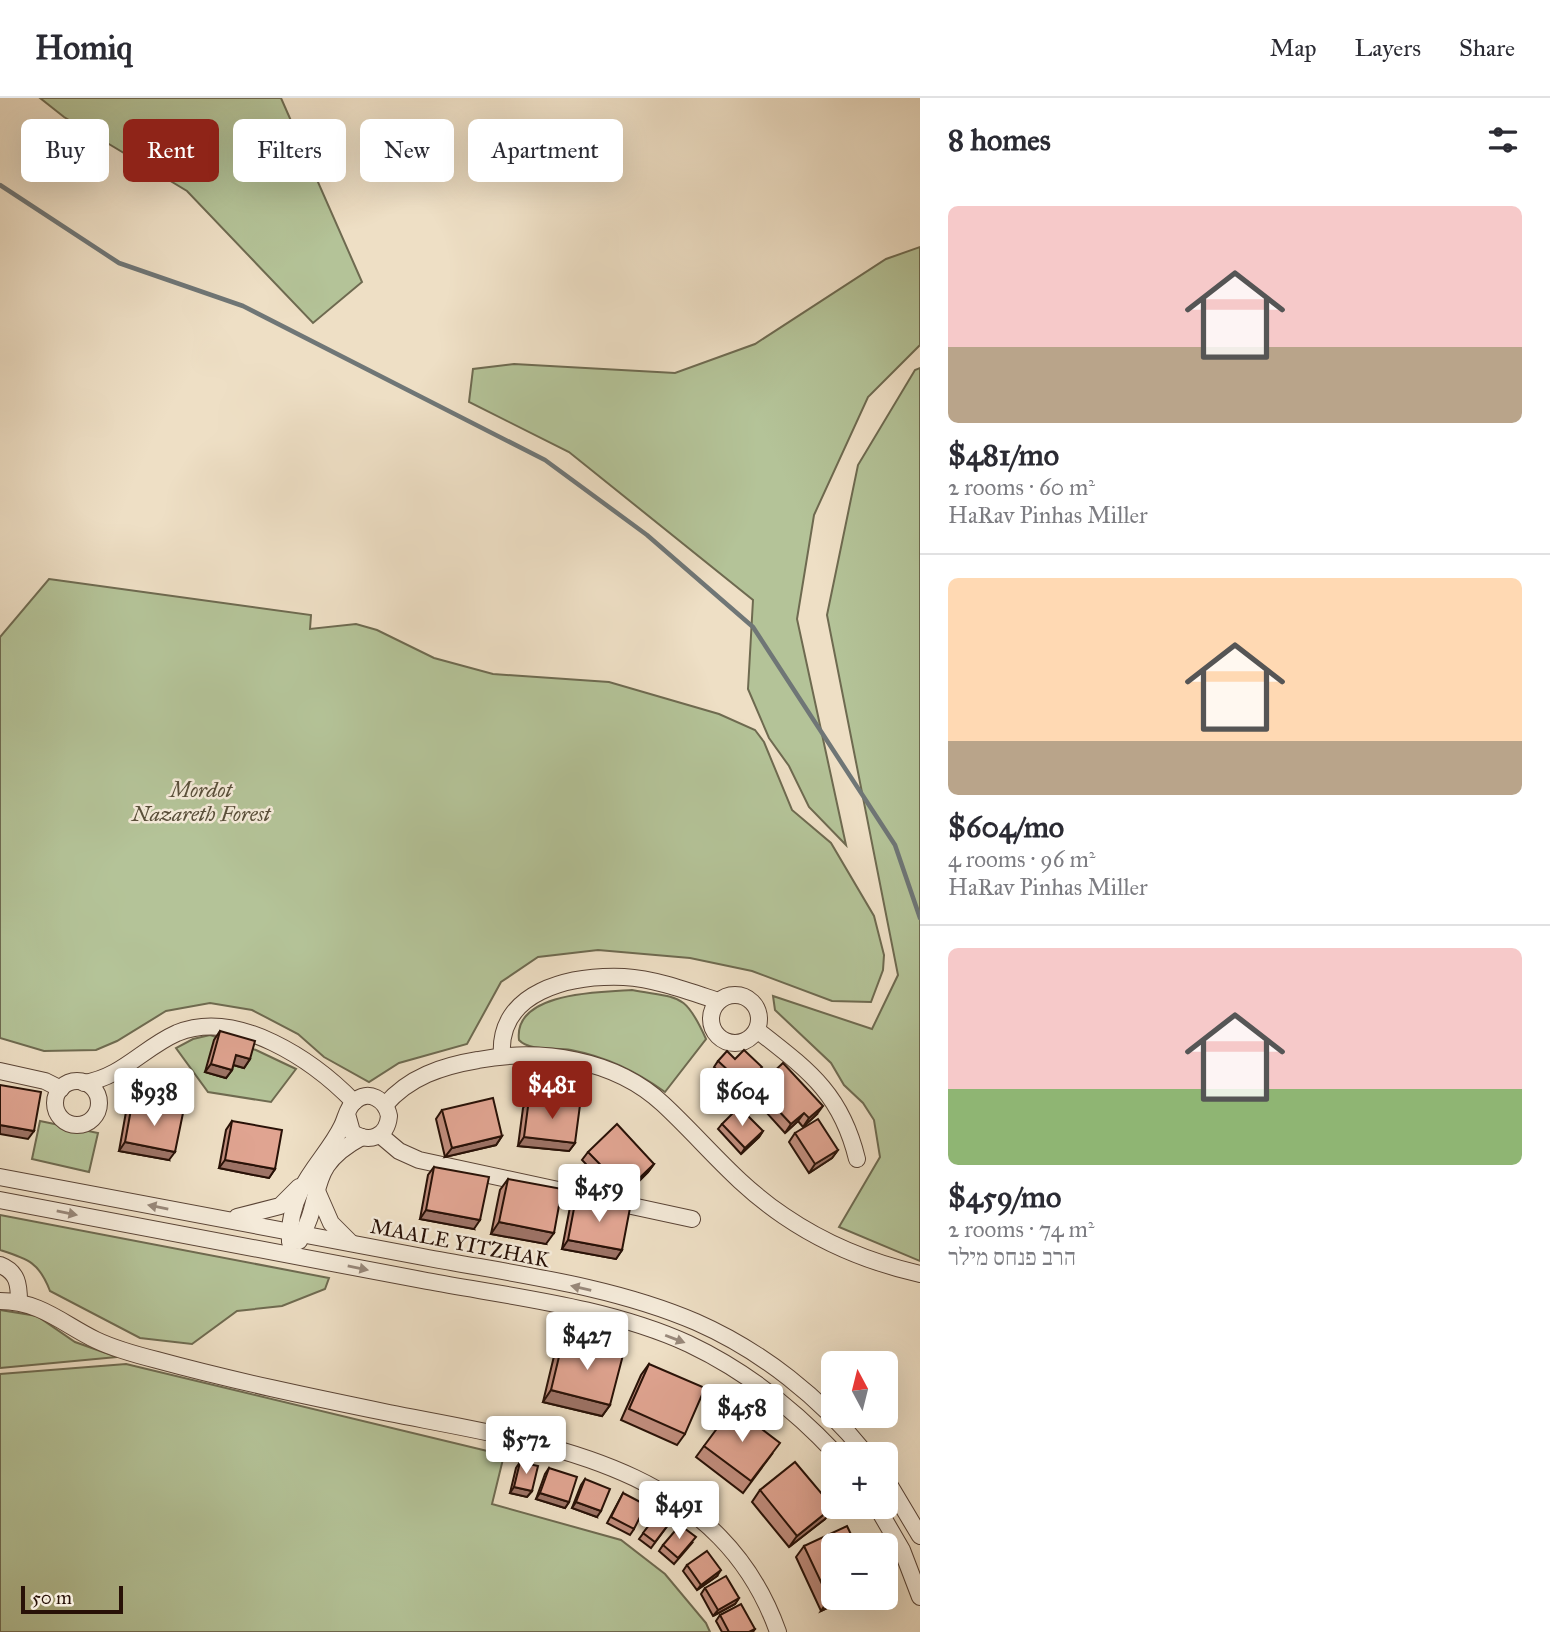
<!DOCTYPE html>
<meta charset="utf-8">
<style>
body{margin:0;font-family:"IM FELL Great Primer","Frank Ruhl Libre",serif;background:#f7f7f7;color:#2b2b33;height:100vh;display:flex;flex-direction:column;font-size:26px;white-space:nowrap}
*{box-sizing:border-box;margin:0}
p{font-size:23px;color:#7c7c81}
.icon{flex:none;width:38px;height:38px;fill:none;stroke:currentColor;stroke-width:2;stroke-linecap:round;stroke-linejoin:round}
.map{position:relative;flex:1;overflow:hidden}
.drawer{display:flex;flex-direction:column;background:#fff;width:630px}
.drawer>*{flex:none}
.top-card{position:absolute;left:21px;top:21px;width:665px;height:63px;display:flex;gap:14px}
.needle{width:46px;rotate:353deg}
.fabs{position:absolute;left:821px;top:1253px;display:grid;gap:14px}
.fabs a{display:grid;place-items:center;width:77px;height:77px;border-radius:10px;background:#fff;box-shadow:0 7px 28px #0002;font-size:35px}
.scale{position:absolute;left:21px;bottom:18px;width:102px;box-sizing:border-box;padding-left:7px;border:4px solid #281107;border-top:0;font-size:19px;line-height:24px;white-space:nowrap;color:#281107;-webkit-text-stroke:5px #f4ead9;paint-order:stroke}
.price{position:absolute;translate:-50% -60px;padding:0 16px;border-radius:7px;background:#fff;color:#222;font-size:23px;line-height:46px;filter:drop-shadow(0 2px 4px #0008)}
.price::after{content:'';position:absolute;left:50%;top:42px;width:21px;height:16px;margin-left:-10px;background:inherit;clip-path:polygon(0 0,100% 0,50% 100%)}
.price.current{background:#8f2418;color:#fff}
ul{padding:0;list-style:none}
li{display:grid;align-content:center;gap:14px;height:371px;padding:0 28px}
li+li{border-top:2px solid #e1e1e2}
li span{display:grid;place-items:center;height:217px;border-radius:10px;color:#555}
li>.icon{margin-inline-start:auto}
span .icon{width:126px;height:126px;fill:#fffc;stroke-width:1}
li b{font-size:30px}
h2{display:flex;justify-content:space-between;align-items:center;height:84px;padding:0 28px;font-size:30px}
.tag{padding:0 24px;border-radius:10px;background:#fff;box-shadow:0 7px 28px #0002;font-size:24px;line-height:63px}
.tag.current{background:#8f2418;color:#fff}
header{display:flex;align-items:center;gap:42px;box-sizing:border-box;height:98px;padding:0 35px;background:#fff;border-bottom:2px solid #e1e1e2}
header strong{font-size:33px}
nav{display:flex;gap:38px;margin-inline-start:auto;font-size:24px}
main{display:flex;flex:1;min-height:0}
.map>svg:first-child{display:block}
</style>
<header>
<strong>Homiq</strong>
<nav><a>Map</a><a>Layers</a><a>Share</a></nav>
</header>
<main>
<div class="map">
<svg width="920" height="1534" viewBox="0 0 920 1534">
<rect width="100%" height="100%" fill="#eedfc5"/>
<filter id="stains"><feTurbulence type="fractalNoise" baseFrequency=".00286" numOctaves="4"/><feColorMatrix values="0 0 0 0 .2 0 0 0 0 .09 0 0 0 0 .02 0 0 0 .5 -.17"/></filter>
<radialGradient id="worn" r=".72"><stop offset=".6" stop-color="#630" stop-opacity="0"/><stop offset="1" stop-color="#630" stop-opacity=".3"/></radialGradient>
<g fill="#b4c398" stroke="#6e6a50" stroke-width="2">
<path d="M 40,0 L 281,0 L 362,184 L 313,225 L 187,93 L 64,19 Z"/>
<path d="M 920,149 L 920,247 L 868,299 L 814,417 L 797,521 L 846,747 L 809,709 L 789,668 L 769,640 L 748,591 L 753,502 L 569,354 L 469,304 L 473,271 L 514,266 L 675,275 L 755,246 L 886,161 Z"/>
<path d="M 920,270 L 920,1163 L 839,1129 L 880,1059 L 874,1022 L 863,1005 L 844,987 L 831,965 L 775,912 L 773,898 L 872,931 L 898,877 L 827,517 L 858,367 L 915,272 Z"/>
<path d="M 49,481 L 311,517 L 310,531 L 356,526 L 377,532 L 434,560 L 493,576 L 609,584 L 719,616 L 755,632 L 764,644 L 792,712 L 831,745 L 874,818 L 884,857 L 883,872 L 871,904 L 832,903 L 752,873 L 690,860 L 598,852 L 538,859 L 501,884 L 467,946 L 399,965 L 369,984 L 324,959 L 298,936 L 252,912 L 210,905 L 166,913 L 117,943 L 96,952 L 44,953 L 0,940 L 0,539 Z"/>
<path d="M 632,892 C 680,901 685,894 706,941 L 665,994 C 635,973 607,959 571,952 C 556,949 530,954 519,942 C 513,894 600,894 632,892 Z"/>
<path d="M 210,937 L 256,952 L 296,971 L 271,1004 L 208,994 L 176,950 L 193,941 Z"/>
<path d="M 40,1023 L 98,1035 L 89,1074 L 32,1061 Z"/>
<path d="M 0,1117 L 329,1180 L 325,1191 L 282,1208 L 237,1213 L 192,1246 L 140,1240 L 50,1193 C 39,1164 28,1161 0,1152 Z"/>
<path d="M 0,1212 L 37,1218 L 75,1244 L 117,1259 L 0,1270 Z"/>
<path d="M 126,1266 L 504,1357 L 492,1406 L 621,1442 L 665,1476 L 706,1525 L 710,1534 L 0,1534 L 0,1276 Z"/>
</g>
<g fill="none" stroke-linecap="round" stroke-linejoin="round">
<path stroke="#6f7676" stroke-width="4.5" d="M 0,87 L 119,165 L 243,208 L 545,362 L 647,437 L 753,529 L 895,747 L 920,820"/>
<defs>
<g id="minor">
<circle cx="735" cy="921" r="24"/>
<path d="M 757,932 C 808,972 841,995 857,1061"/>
<path d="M 502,958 C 497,893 570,877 624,879 C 656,881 688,893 718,903"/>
<path d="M 0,973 L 45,983 L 61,991"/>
<circle cx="77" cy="1005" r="22"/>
<path d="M 84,985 C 122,979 143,950 177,935 C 238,910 314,963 354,1004"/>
<path d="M 385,1007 C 409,979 442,968 478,962 C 541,950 615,961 663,1006 C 705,1045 735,1085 784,1118 C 825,1146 872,1165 920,1176"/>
<path d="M 380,1037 L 399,1053 L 419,1062 L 692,1121"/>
<path d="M 0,1079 C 141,1105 282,1132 423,1159 C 513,1176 610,1187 696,1224 C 762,1253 821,1300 866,1356"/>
<path d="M 317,1093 L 331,1125 L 351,1145"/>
<path d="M 0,1102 C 142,1129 284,1156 427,1183 C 513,1199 608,1209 689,1246 C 746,1273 793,1310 836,1356"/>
<path d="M 237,1119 L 280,1108 L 299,1089"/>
<path d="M 299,1143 C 326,1096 304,1070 362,1039"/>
<path d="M 290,1144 C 289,1126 293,1108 301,1092 C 312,1069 331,1051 342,1028 C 346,1020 347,1010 354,1004 C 368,990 386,1002 389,1018 C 387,1039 369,1046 352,1034 L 347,1016"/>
<path d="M 0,1167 C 18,1174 19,1187 19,1204"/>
<path d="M 0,1203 C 40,1203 63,1226 96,1242 C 115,1251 137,1257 157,1262 C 234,1283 311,1299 389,1315 C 541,1345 718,1365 778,1534"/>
<path d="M 886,1381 L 920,1438"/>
<path d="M 877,1409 L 902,1452 L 920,1499"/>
</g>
</defs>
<use href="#minor" stroke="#5a4436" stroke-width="18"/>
<use href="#minor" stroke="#f4ead9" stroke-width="16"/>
</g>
<g fill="#c18d7d" stroke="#281107" stroke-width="2">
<path d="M 220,933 L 250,961 L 244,970 L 233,967 L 232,972 L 226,980 L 205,974 L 214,942 Z"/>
<path d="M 735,961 L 758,974 L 740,993 L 714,969 L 718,963 Z"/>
<path d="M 767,980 L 817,1016 L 803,1029 L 798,1023 L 785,1035 L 756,1003 L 764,992 L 761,989 Z"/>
<path d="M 529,1001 L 575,1045 L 569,1053 L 518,1048 L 523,1010 Z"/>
<path d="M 132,1006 L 169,1062 L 119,1053 L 126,1014 Z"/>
<path d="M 442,1012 L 502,1038 L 496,1047 L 445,1059 L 436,1021 Z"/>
<path d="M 232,1023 L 275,1071 L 269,1080 L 219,1070 L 226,1032 Z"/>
<path d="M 722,1026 L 763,1033 L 759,1039 L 741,1056 L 718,1031 Z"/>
<path d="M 795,1035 L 838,1052 L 832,1060 L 809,1075 L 789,1044 Z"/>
<path d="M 588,1054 L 654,1066 L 648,1074 L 620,1102 L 582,1062 Z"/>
<path d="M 434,1069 L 474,1131 L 420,1121 L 428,1077 Z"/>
<path d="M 508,1081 L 546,1146 L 491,1136 L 500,1092 Z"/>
<path d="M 576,1100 L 622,1152 L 616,1161 L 562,1151 L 570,1109 Z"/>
<path d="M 563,1242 L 610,1307 L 602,1318 L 543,1304 L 555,1254 Z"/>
<path d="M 649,1266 L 685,1336 L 677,1347 L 621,1322 L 641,1277 Z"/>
<path d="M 704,1348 L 772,1356 L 743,1395 L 696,1359 Z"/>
<path d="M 520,1364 L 532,1393 L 527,1399 L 510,1395 L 516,1370 Z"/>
<path d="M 549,1370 L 569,1404 L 565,1410 L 536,1401 L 545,1376 Z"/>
<path d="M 585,1381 L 597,1419 L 572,1410 L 581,1387 Z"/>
<path d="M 760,1392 L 833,1409 L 825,1421 L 789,1449 L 752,1404 Z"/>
<path d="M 623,1395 L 634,1431 L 630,1437 L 607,1425 Z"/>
<path d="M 659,1414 L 671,1423 L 651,1450 L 639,1441 Z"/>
<path d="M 692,1445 L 674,1466 L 659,1453 L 663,1447 Z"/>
<path d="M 804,1448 L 833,1500 L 848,1500 L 821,1513 L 796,1459 Z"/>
<path d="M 687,1467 L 717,1478 L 697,1492 L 683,1473 Z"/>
<path d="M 705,1490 L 739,1500 L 735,1506 L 713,1518 L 701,1496 Z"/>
<path d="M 720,1517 L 755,1531 L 753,1534 L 722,1534 L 716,1523 Z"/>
</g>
<g fill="#9d7366" stroke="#281107" stroke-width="2">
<path d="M 236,957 L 250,961 L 244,970 L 230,966 Z"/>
<path d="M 211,966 L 232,972 L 226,980 L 205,974 Z"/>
<path d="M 823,1008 L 817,1016 L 803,1029 L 809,1020 Z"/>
<path d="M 804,1015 L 798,1023 L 785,1035 L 791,1026 Z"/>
<path d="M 0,1027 L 34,1033 L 28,1041 L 0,1036 Z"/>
<path d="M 763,1033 L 759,1039 L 741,1056 L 745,1050 Z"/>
<path d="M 502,1038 L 496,1047 L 445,1059 L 452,1050 Z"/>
<path d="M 524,1039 L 575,1045 L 569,1053 L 518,1048 Z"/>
<path d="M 125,1044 L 175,1054 L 169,1062 L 119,1053 Z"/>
<path d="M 838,1052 L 832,1060 L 809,1075 L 815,1066 Z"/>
<path d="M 225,1062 L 275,1071 L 269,1080 L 219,1070 Z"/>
<path d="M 654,1066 L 648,1074 L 620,1102 L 626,1093 Z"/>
<path d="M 426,1112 L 480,1122 L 474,1131 L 420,1121 Z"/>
<path d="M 499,1124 L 554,1135 L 546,1146 L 491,1136 Z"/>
<path d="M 568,1142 L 622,1152 L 616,1161 L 562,1151 Z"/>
<path d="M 551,1292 L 610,1307 L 602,1318 L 543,1304 Z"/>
<path d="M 514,1389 L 532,1393 L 527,1399 L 510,1395 Z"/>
<path d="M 540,1395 L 569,1404 L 565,1410 L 536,1401 Z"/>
<path d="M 576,1404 L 601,1413 L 597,1419 L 572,1410 Z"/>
<path d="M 833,1409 L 825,1421 L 789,1449 L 797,1438 Z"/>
<path d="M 721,1472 L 717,1478 L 697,1492 L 701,1487 Z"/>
<path d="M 739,1500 L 735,1506 L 713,1518 L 718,1512 Z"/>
<path d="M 833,1500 L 848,1500 L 821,1513 L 829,1501 Z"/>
</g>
<g fill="#e0a491" stroke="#281107" stroke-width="2">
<path d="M 220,933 L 255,943 L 250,961 L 236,957 L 232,972 L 211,966 Z"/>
<path d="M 744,952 L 762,969 L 745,988 L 718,963 L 727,953 L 735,961 Z"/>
<path d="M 783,965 L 823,1008 L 809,1020 L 804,1015 L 791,1026 L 762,995 L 772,986 L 767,980 Z"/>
<path d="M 0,987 L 41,994 L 34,1033 L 0,1027 Z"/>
<path d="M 493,1000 L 502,1038 L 452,1050 L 442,1012 Z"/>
<path d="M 529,1001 L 580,1007 L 575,1045 L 524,1039 Z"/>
<path d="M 132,1006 L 183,1015 L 175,1054 L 125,1044 Z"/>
<path d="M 739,1009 L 763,1033 L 745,1050 L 722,1026 Z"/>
<path d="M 818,1021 L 838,1052 L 815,1066 L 795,1035 Z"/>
<path d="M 232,1023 L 282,1032 L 275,1071 L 225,1062 Z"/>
<path d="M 617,1026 L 654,1066 L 626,1093 L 588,1054 Z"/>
<path d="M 434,1069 L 489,1079 L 480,1122 L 426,1112 Z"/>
<path d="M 508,1081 L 562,1091 L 554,1135 L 499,1124 Z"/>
<path d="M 576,1100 L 630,1110 L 622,1152 L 568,1142 Z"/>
<path d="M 563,1242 L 623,1257 L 610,1307 L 551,1292 Z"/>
<path d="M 649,1266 L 705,1290 L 685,1336 L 629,1311 Z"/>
<path d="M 733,1309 L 780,1345 L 751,1383 L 704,1348 Z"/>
<path d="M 520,1364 L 538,1368 L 532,1393 L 514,1389 Z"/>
<path d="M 795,1364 L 833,1409 L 797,1438 L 760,1392 Z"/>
<path d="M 549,1370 L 577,1379 L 569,1404 L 540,1395 Z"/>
<path d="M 585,1381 L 610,1391 L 601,1413 L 576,1404 Z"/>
<path d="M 623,1395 L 646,1407 L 634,1431 L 611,1419 Z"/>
<path d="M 659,1414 L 671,1423 L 655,1444 L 643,1435 Z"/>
<path d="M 680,1427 L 696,1439 L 678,1460 L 663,1447 Z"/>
<path d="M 847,1428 L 856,1447 L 833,1447 L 833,1499 L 829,1501 L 804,1448 Z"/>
<path d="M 707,1453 L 721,1472 L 701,1487 L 687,1467 Z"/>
<path d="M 726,1478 L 739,1500 L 718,1512 L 705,1490 Z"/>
<path d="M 741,1506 L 755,1531 L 749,1534 L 729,1534 L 720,1517 Z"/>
</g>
<defs><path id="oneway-solid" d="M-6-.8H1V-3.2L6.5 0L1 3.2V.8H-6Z" transform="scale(1.75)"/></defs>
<g fill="#98887a">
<use href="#oneway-solid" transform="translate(158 1109) rotate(-169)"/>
<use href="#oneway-solid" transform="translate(67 1115) rotate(11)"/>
<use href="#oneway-solid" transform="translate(358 1170) rotate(11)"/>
<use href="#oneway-solid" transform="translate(581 1190) rotate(-167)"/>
<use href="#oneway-solid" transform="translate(675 1241) rotate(21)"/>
</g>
<g text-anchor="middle" stroke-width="5" stroke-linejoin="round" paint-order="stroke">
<g font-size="21" font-style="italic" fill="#594f3a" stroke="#f4ead9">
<text x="201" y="699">Mordot<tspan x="201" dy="24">Nazareth Forest</tspan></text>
</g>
<g font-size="21" fill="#281107" stroke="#f4ead9">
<text transform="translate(460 1145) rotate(11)" y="7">MAALE YITZHAK</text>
</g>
</g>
<rect width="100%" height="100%" filter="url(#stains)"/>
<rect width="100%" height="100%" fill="url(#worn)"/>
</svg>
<div class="fabs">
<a><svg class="needle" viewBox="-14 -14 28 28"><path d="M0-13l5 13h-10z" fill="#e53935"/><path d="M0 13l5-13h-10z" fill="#7c7c81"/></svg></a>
<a>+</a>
<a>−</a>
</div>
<div class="scale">50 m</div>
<b class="price current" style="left:552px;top:1023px">$481</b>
<b class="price" style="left:154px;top:1030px">$938</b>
<b class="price" style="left:742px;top:1030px">$604</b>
<b class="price" style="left:599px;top:1126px">$459</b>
<b class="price" style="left:587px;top:1274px">$427</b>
<b class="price" style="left:742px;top:1346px">$458</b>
<b class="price" style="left:526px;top:1378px">$572</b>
<b class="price" style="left:679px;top:1443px">$491</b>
<div class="top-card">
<a class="tag">Buy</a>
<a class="tag current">Rent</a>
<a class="tag">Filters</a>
<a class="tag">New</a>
<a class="tag">Apartment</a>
</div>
</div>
<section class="drawer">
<h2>8 homes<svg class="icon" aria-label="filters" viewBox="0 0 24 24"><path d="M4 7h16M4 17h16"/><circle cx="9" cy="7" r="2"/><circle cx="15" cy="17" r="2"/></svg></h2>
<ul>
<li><span style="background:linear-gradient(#f6c9c9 65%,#b9a48a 0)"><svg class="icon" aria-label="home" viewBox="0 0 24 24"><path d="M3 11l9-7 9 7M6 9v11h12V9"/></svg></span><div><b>$481/mo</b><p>2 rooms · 60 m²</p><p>HaRav Pinhas Miller</p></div></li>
<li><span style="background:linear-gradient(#ffd9b3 75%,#b9a48a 0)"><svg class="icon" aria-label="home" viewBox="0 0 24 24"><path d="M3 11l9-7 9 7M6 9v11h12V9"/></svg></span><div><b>$604/mo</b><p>4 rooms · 96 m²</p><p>HaRav Pinhas Miller</p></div></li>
<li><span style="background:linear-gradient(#f6c9c9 65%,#8fb573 0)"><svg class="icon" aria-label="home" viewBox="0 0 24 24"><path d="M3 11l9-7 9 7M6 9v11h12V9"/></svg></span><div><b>$459/mo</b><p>2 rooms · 74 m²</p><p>הרב פנחס מילר</p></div></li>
</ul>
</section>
</main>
